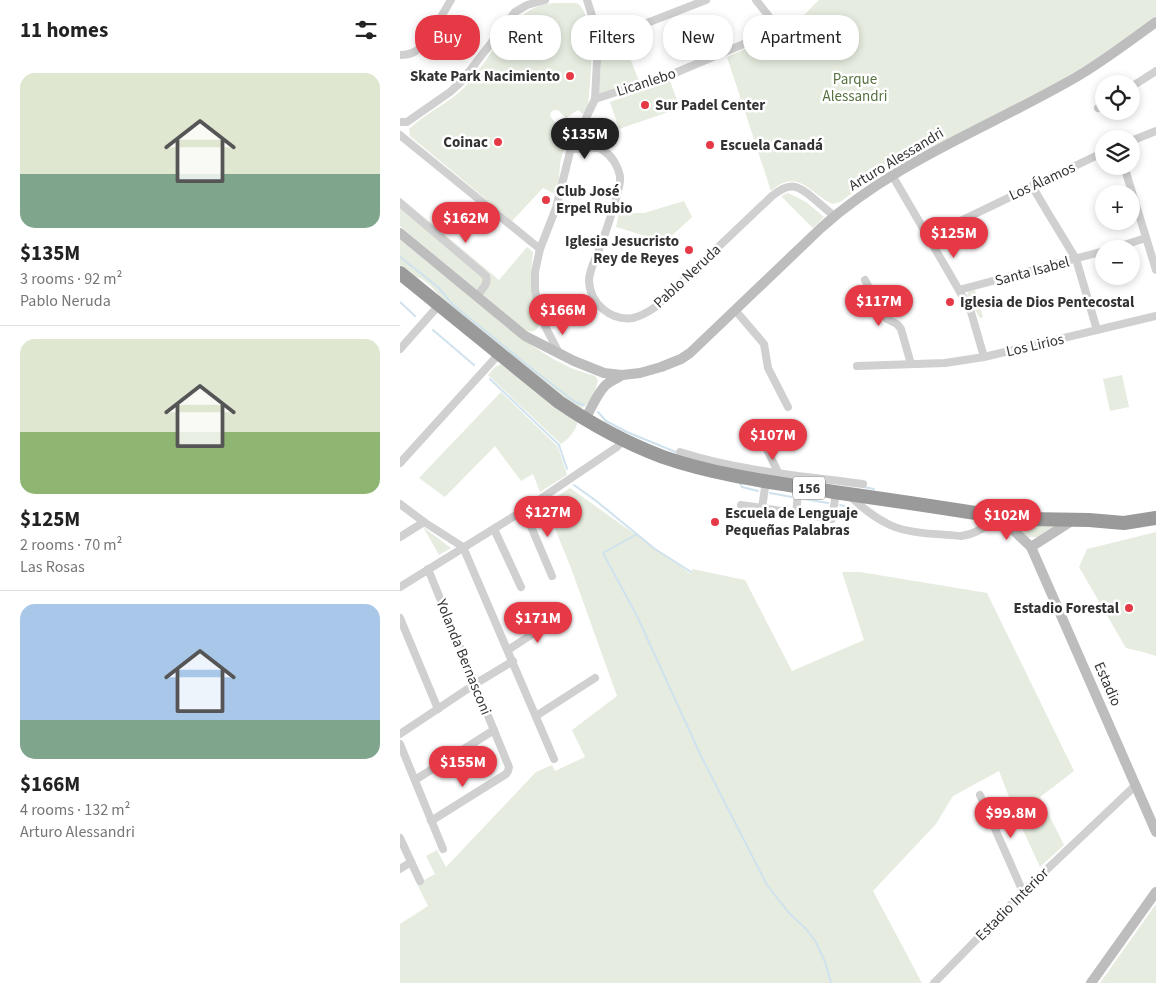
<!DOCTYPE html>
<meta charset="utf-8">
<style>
body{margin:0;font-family:"Source Sans 3",sans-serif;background:#f2f2f2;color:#222;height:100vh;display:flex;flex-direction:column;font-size:19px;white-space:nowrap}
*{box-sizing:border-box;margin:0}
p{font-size:16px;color:#767676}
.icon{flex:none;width:28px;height:28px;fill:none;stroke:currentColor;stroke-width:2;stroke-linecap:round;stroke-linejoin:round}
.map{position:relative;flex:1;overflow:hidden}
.sheet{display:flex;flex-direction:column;background:#fff;width:400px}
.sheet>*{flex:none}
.hud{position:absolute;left:15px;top:15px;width:475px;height:45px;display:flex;gap:10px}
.buttons{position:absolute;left:695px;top:75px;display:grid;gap:10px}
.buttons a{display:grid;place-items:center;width:45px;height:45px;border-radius:50%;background:#fff;box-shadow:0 2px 8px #0003;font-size:25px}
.price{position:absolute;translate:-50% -42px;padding:0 11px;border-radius:18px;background:#e63946;color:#fff;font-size:16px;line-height:32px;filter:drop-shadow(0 1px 2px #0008)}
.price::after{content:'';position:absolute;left:50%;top:30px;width:15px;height:11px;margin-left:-8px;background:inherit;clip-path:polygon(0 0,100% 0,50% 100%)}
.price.current{background:#222;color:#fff}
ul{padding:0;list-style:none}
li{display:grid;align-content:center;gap:10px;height:265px;padding:0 20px}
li+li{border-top:1px solid #e0e0e0}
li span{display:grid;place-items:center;height:155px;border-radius:15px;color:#555}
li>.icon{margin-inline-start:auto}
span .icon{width:90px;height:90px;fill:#fffc;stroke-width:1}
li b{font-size:21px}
h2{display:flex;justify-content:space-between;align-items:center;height:60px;padding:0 20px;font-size:21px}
.tag{padding:0 18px;border-radius:20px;background:#fff;box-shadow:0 2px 8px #0003;font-size:18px;line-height:45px}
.tag.current{background:#e63946;color:#fff}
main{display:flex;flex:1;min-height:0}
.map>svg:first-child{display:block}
</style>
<main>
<section class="sheet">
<h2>11 homes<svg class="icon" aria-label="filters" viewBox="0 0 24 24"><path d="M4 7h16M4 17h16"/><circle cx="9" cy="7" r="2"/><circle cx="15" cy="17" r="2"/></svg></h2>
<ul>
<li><span style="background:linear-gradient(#dfe7d0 65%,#7fa58c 0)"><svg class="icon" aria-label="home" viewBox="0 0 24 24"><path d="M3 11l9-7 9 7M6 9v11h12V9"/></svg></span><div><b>$135M</b><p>3 rooms · 92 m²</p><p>Pablo Neruda</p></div></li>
<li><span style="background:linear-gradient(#dfe7d0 60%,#8fb573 0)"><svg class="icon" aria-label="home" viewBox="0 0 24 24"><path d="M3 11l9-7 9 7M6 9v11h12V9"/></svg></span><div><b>$125M</b><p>2 rooms · 70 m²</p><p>Las Rosas</p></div></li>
<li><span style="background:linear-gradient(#a9c7e8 75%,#7fa58c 0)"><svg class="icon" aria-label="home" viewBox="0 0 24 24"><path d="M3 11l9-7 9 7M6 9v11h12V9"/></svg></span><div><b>$166M</b><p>4 rooms · 132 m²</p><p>Arturo Alessandri</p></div></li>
</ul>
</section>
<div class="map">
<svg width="756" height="983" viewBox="0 0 756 983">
<rect width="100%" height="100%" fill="#fff"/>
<g fill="#e6ecdf">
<path d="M 419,0 L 756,0 L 756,16 C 722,42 686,66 649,87 C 595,117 540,142 486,170 L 462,186 L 440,202 L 433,204 C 409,193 398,167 371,191 L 327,57 L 390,29 Z"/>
<path d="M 162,3 L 176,3 L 180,5 C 198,30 190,77 188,107 L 184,115 L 178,110 L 166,118 L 158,110 L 154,110 L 151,112 L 150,116 L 158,126 L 164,137 L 167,136 L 171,133 L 172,127 L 175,125 L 178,126 L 165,144 L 163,151 L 160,163 L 159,179 L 155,194 L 143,188 L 112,221 L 10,136 L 9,129 C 26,113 47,104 64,88 C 89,63 107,15 142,5 C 148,3 155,3 162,3 Z"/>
<path d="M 223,40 L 239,81 L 199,95 L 202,49 Z"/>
<path d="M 270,81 L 280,108 L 219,129 L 210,102 Z"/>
<path d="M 388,193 L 406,202 L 424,217 L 413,228 L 381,196 Z"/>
<path d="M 0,197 L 99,280 L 127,247 L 133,252 C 131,270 130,286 134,304 C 135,310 141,321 138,327 C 135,333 130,332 125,330 L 0,226 Z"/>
<path d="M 284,201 L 292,217 L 265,242 L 216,227 L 219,213 L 244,213 Z"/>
<path d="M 0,240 L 125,341 L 153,359 L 173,369 L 195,376 L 198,380 C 196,389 191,403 182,408 L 176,406 L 45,302 L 30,285 L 22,279 L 12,275 L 0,265 Z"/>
<path d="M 575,290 L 583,317 L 580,318 L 567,296 L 568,291 Z"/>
<path d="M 101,364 L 104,366 L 157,409 L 178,422 C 175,431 169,439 161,444 L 88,375 L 95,367 Z"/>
<path d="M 722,375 L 729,407 L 710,411 L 703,379 Z"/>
<path d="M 101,392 L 158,447 L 167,475 L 140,492 L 133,474 L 121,481 L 95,446 L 45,497 L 19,478 Z"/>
<path d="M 170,488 L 291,574 L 292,569 L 345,580 L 392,671 L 464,640 L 442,572 L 460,572 L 587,593 L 674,771 L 640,797 L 664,845 L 640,867 L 616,815 L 599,771 L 553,796 L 536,824 L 473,891 L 522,983 L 0,983 L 0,924 L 28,906 L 17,884 L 35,874 L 26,856 L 37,850 L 46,867 L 136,772 L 152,765 L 155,771 L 185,757 L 172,730 L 217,696 L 171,568 L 145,504 Z"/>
<path d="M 610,523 L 659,523 L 637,537 L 626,537 Z"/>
<path d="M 23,527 L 51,548 L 39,555 Z"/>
<path d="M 756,532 L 756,656 L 743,652 L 726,648 L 679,567 L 687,549 Z"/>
<path d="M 756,904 L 756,983 L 700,983 Z"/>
</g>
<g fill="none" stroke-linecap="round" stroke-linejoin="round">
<g stroke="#cfe2ee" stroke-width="2">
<path d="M 0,257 L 38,287 L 52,304 L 131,368 L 175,402 L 184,405"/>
<path d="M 0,302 L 15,316"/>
<path d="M 33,330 L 74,365"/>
<path d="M 90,379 L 159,445 L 167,469"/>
<path d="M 198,412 L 206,421 L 227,432 L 278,453"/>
<path d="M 340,483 L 342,487 L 358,491"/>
<path d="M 174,485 L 195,500 L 255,549 L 291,572"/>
<path d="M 464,487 L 474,489"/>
<path d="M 370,493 L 392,497"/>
<path d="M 404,499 L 428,503"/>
<path d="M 440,505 L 455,509"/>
<path d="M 237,534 L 203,553 L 237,616 L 301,756 L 367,885 L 389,913 L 406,929 L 416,942 L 425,962 L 431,983"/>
</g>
<g stroke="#d0d0d0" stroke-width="8">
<path d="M 198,42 L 306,0"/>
<path d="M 0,55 C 6,55 11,54 16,51 C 27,43 43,13 51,0"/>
<path d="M 731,87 L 756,71"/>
<path d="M 195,99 L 275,73 L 379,29 L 356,0"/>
<path d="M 698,108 L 704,104"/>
<path d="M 0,122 L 7,122 L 50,92 L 61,82 L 115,12 L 127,5 L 145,0"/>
<path d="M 184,124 C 188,131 192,141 198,147 C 200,149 201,149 204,151 C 212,156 218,166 220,176 C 221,185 217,193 215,202 C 210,219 205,236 198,252 C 194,262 189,271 189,281 C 190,304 211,321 233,318 C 241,316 248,312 254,308 L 372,196 C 389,182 397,184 413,198 C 420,204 427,210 434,216"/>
<path d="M 0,135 L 140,249"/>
<path d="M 731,141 L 756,131"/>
<path d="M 171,149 L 198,148"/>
<path d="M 724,166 L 756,270"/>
<path d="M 492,175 L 559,290 L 571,312 L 584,357"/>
<path d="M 632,186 L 648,213 L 676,259 L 697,330"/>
<path d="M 0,203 L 86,276 C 89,284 81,290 77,296"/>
<path d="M 527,237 L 704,152"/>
<path d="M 711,249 L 746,238"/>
<path d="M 465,280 L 483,314 L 487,319 L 497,324 L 501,329 L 511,364"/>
<path d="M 559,290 L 704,251"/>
<path d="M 335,310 L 364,344 L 368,368 L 388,407"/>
<path d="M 0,349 L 39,305"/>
<path d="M 159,353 L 146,328 L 139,310 L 135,290 L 135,272 L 140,249 L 156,208 L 170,152 L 195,99 L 198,42 L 196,28 L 187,0"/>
<path d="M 457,366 L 545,363 L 584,357 L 756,316"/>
<path d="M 354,423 L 377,470 L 377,476"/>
<path d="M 280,452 C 339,471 402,476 463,484"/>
<path d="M 0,463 L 99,354"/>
<path d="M 366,481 L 362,508 L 432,519 L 436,492"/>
<path d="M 449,495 C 461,507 475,518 490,525 C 509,534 540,534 561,536 C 576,534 587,526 599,517"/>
<path d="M 0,504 L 24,522 L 63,547 L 154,759"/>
<path d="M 341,505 L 362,508"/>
<path d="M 124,510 L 152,576"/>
<path d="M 396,513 L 399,486"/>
<path d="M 94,529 L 121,587"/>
<path d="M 0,537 L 24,522"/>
<path d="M 28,569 L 109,767 L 108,771 L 106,774 L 31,821"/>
<path d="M 0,587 L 124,510 L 217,447 L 223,440"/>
<path d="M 0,618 L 38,709"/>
<path d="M 108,650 L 157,618"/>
<path d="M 136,716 L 195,678"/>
<path d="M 0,734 L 75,684 L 113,661"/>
<path d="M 0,744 L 43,849"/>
<path d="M 15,780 L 94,730"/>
<path d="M 580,795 L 623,892"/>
<path d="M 0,838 L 20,881"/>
<path d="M 0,869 L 11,862"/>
<path d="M 534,983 L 623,892 L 736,785"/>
</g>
<g stroke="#bdbdbd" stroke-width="10">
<path d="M 0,233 L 125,336 L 174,361 L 204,373 L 222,375 L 240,373 L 261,367 L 281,359 L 290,353 L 421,228 C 495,161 593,126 678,76 C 705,60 730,41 756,22"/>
<path d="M 185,420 C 190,410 199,390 207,384 C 212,380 217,379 222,375"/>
<path d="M 600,517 L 631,547 L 756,832"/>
<path d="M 631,547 L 673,520"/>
<path d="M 691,983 L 756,892"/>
</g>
<path stroke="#9a9a9a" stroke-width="14" d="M 0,273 L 159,402 C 191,424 226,443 263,457 C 318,476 377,483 434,492 C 490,500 545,508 600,517 L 627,519 L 689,520 L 724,523 L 756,518"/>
</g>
<g fill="#e63946" stroke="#fff" stroke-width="2">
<circle cx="170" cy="76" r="5"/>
<circle cx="245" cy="105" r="5"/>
<circle cx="98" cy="142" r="5"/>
<circle cx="310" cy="145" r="5"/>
<circle cx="146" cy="200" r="5"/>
<circle cx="289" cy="250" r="5"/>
<circle cx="550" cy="302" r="5"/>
<circle cx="315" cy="522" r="5"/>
<circle cx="729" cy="608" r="5"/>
</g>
<g text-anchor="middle" stroke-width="5" stroke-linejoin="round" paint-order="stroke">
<rect fill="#fff" stroke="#707070" stroke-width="1" x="393" y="476.5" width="32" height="23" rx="4"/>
<g font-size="14" font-weight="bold" fill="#333">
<text x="409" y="493">156</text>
</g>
<g font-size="15" font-weight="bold" fill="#333" stroke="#fff" text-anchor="start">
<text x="160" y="81" text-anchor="end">Skate Park Nacimiento</text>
<text x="255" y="110">Sur Padel Center</text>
<text x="88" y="147" text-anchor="end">Coinac</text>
<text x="320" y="150">Escuela Canadá</text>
<text x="156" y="196">Club José<tspan x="156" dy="17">Erpel Rubio</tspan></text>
<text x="279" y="246" text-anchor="end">Iglesia Jesucristo<tspan x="279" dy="17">Rey de Reyes</tspan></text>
<text x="560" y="307">Iglesia de Dios Pentecostal</text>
<text x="325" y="518">Escuela de Lenguaje<tspan x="325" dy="17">Pequeñas Palabras</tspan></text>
<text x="719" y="613" text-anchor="end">Estadio Forestal</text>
</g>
<g font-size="15" fill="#56703f" stroke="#fff">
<text x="455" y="84">Parque<tspan x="455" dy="17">Alessandri</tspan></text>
</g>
<g font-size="15" fill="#333" stroke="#fff">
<text transform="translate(246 82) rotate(-18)" y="5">Licanlebo</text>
<text transform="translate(496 159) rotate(-31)" y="5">Arturo Alessandri</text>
<text transform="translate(642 181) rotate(-25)" y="5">Los Álamos</text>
<text transform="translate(632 271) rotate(-15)" y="5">Santa Isabel</text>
<text transform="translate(287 276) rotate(-43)" y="5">Pablo Neruda</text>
<text transform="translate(635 345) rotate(-13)" y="5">Los Lirios</text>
<text transform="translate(64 657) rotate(68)" y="5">Yolanda Bernasconi</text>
<text transform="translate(708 684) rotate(66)" y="5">Estadio</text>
<text transform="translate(612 904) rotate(-45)" y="5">Estadio Interior</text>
</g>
</g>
</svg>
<div class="buttons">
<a><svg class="icon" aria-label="locate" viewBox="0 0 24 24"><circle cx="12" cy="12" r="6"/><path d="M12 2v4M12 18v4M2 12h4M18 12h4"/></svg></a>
<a><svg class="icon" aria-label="layers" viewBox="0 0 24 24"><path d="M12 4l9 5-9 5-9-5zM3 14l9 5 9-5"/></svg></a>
<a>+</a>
<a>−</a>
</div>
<b class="price current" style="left:185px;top:160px">$135M</b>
<b class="price" style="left:66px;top:244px">$162M</b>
<b class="price" style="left:554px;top:259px">$125M</b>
<b class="price" style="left:479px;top:327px">$117M</b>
<b class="price" style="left:163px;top:336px">$166M</b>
<b class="price" style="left:373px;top:461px">$107M</b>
<b class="price" style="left:148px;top:538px">$127M</b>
<b class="price" style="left:607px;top:541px">$102M</b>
<b class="price" style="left:138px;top:644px">$171M</b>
<b class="price" style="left:63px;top:788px">$155M</b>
<b class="price" style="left:611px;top:839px">$99.8M</b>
<div class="hud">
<a class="tag current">Buy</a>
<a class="tag">Rent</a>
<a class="tag">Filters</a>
<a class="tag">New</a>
<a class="tag">Apartment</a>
</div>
</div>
</main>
